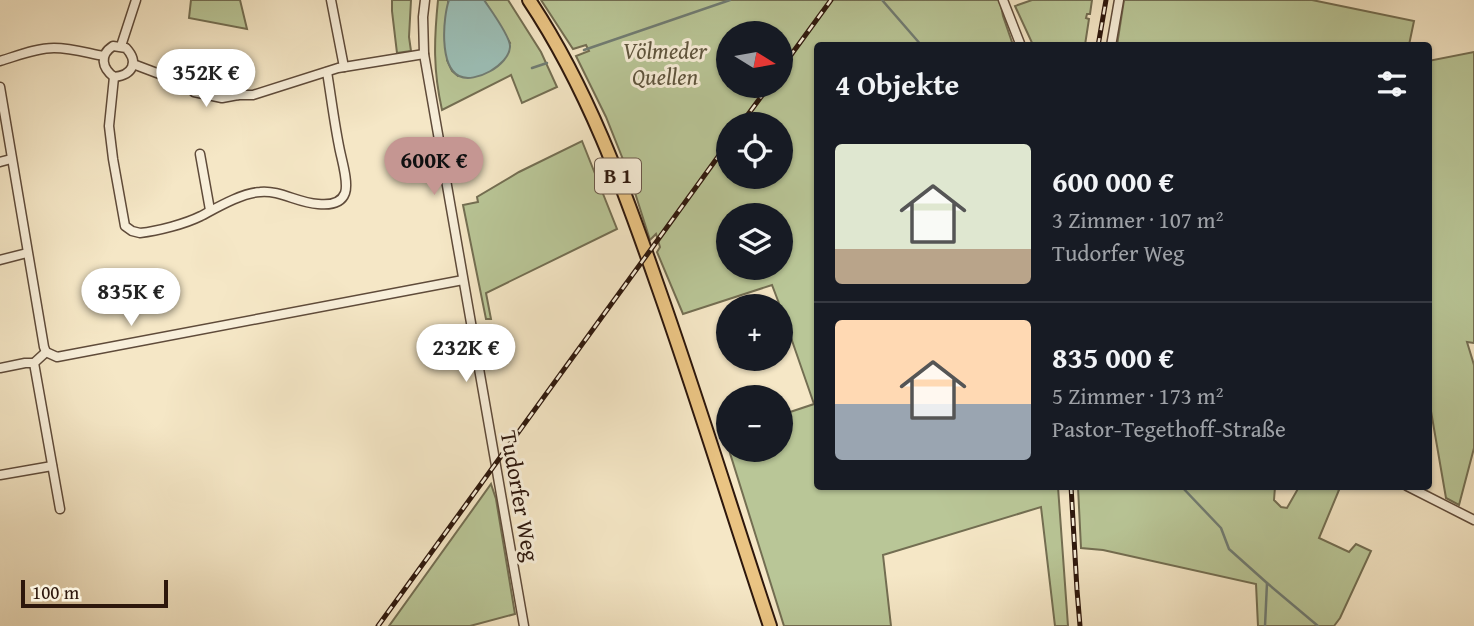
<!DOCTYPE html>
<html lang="de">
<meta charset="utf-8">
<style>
body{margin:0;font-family:"Gentium Book Plus",serif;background:#242831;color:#f1f3f6;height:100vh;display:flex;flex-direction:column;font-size:26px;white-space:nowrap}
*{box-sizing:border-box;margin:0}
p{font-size:23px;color:#9ea1a6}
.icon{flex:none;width:38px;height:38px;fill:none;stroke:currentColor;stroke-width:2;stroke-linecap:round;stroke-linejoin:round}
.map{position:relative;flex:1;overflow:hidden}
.sheet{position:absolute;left:814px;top:42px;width:618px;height:448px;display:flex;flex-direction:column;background:#171b24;border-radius:7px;box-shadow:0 2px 5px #0004}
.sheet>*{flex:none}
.needle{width:46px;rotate:101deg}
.fabs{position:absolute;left:716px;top:21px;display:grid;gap:14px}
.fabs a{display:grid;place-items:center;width:77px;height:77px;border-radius:50%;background:#171b24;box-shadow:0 2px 5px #0004;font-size:35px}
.scale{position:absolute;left:21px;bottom:18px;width:147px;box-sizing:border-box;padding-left:7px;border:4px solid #2d170c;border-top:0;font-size:19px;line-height:24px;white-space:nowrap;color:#2d170c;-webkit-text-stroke:5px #f8efda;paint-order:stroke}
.price{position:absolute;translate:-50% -60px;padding:0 16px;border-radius:24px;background:#fff;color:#222;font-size:23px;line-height:46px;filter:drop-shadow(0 2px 4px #0008)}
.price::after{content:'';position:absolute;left:50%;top:42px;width:21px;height:16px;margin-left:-10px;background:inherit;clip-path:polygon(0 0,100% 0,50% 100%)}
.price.on{background:#c59692;color:#111}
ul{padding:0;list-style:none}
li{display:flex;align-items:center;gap:21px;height:175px;padding:0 21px}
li+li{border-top:2px solid #363941}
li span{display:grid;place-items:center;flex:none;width:196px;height:140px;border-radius:7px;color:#555}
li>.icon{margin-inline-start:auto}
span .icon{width:84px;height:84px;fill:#fffc;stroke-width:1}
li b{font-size:30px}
h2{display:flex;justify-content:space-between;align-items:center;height:84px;padding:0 21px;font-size:30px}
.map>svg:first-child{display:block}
</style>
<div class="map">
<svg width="1474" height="626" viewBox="0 0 1474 626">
<rect width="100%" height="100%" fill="#f5e7c6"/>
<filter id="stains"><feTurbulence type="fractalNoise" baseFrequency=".00286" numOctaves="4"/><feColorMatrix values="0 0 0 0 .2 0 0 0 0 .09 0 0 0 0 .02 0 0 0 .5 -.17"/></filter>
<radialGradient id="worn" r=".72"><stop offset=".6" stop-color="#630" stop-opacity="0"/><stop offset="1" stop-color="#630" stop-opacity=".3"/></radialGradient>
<g fill="#b9c697" stroke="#736e52" stroke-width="2" fill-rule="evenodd">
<path d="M 191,0 L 240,0 L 247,29 L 189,18 Z"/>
<path d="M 392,0 L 411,0 L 409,37 L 411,51 L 397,53 L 392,11 Z"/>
<path d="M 438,0 L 449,0 L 448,2 L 447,60 L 452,71 L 458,76 L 510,43 L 484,0 L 508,0 L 541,52 L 557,87 L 522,103 L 511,75 L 442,110 C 433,70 434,40 438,0 Z"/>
<path d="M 541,0 L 1000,0 L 1003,16 L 1013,45 L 817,46 L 817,486 L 1058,487 L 1068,626 L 1055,626 L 1041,507 L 883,555 L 891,626 L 784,626 L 729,450 L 780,450 L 781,415 L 814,404 L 780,306 L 772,285 L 683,314 L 657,252 L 660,247 L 656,234 L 650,240 L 630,177 L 606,117 L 576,56 L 589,51 L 586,45 L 573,49 ZM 728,33 L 780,33 L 780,86 L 728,86 ZM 728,124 L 780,124 L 780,177 L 728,177 ZM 728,215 L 780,215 L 780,268 L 728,268 Z"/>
<path d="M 1032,0 L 1092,0 L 1090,14 L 1087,14 L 1086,18 L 1089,19 L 1085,45 L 1033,45 L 1015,6 Z"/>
<path d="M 1124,0 L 1312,0 L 1414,21 L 1409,45 L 1117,45 Z"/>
<path d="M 1474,52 L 1474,343 L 1467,342 L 1474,365 L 1474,448 L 1459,505 L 1446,498 L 1428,394 L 1428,61 Z"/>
<path d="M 582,141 L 617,229 L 486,293 L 491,319 L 486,319 L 463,205 L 478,202 L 477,197 L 519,172 Z"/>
<path d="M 491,484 L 496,499 L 515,614 L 470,626 L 389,626 Z"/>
<path d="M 1078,487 L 1275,487 L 1274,500 L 1281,507 L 1287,508 L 1299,487 L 1333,487 L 1339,490 L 1319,538 L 1349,552 L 1356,544 L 1371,551 L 1340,618 L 1334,626 L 1258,626 L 1256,584 L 1103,550 L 1081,548 Z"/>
</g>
<path fill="#9cbfb7" stroke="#707c73" stroke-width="2" d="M 449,0 L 484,0 C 490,9 511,37 510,47 C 509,65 475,84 459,76 C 439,66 443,17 449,0 Z"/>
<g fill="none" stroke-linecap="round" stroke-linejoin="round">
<g stroke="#707c73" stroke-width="2.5">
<path d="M 882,0 L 922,46"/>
<path d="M 584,50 L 730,0"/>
<path d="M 532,68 L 547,63"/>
<path d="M 1181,486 L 1221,528 L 1229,549 L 1267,583 L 1265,626"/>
<path d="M 1267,583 L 1318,626"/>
</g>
<defs>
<g id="street">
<path d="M 331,0 L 344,67"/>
<path d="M 425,0 L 423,17 L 424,54 L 524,626"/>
<path d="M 1003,0 L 1021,46"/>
<path d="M 113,46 L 126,48 C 139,62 133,75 114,77 C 102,68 99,55 113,46 Z"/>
<path d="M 121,46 L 136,0"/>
<path d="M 1111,46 L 1119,0"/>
<path d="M 0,61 C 17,56 36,48 54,48 C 71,48 87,53 103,56"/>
<path d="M 133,64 L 186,84 L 194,92 L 222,98 L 238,95 L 253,95 L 338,68 L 424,54"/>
<path d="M 114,77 L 109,126 L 113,159 L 125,226 L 132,231 L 140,233 C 158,231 185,224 201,216 C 218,207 242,193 260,192 C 280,190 298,203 318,204 C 328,205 341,204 345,193 C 349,182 341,158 339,146 C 334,121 331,96 327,72"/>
<path d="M 186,84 L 198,78 L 225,85 L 238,95"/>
<path d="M 0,87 L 44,347 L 46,352 L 57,357 L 463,280"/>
<path d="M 200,154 L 210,210"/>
<path d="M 0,162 L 11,159"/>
<path d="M 0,260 L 27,253"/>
<path d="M 46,352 L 34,363 L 60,509"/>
<path d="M 0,368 L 25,363 L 34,363"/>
<path d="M 0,475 L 52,466"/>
<path d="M 1407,486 L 1474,520"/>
</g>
<path id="primary" d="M 529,0 C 587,87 623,186 657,284 C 697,397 732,512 770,626"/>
</defs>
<use href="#street" stroke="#5f4b3a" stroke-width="11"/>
<use href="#primary" stroke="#2d170c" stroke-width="16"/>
<use href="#street" stroke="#f8efda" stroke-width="8"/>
<use href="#primary" stroke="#eac483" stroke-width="12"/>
<defs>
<g id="rail">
<path d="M 1098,46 L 1106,0"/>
<path d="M 780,70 L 831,0"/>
<path d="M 741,124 L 769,86"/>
<path d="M 1071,486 L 1077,590 L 1080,626"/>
<path d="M 378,626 L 728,143"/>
</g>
</defs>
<use href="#rail" stroke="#2d170c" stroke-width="5"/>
<use href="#rail" stroke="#f8efda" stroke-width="2.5" stroke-dasharray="8" stroke-linecap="butt"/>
</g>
<g text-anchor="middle" stroke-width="6" stroke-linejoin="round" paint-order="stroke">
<rect fill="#f8efda" stroke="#6a584a" stroke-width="2" x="595" y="158.5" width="46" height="35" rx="5"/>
<g font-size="21" font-weight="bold" fill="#2d170c">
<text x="618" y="183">B 1</text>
</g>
<g font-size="23" font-style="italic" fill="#5e543d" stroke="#f8efda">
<text x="665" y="59">Völmeder<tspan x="665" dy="26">Quellen</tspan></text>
</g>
<g font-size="23" fill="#2d170c" stroke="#f8efda">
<text transform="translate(520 496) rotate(80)" y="8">Tudorfer Weg</text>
</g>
</g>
<rect width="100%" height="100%" filter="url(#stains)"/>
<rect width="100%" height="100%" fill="url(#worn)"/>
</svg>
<div class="fabs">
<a><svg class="needle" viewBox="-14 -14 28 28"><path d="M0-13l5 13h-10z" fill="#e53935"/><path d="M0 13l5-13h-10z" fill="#9ea1a6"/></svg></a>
<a><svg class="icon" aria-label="locate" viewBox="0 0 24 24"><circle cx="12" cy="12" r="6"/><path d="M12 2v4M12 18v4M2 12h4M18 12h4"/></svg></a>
<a><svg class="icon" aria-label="layers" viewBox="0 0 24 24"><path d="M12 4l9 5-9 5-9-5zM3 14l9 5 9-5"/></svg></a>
<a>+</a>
<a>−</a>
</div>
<div class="scale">100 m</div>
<b class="price" style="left:206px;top:109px">352K €</b>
<b class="price on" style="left:434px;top:197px">600K €</b>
<b class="price" style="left:131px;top:328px">835K €</b>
<b class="price" style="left:466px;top:384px">232K €</b>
<section class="sheet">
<h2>4 Objekte<svg class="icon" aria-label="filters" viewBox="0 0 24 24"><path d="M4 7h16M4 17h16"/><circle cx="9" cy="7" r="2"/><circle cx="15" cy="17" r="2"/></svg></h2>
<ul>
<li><span style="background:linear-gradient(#dfe7d0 75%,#b9a48a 0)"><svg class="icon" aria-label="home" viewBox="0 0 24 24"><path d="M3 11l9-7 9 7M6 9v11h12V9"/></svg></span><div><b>600 000 €</b><p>3 Zimmer · 107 m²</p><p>Tudorfer Weg</p></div></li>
<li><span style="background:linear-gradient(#ffd9b3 60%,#9aa5b1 0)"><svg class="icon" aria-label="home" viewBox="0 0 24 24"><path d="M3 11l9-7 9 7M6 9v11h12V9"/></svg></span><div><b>835 000 €</b><p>5 Zimmer · 173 m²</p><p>Pastor-Tegethoff-Straße</p></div></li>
</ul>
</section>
</div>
